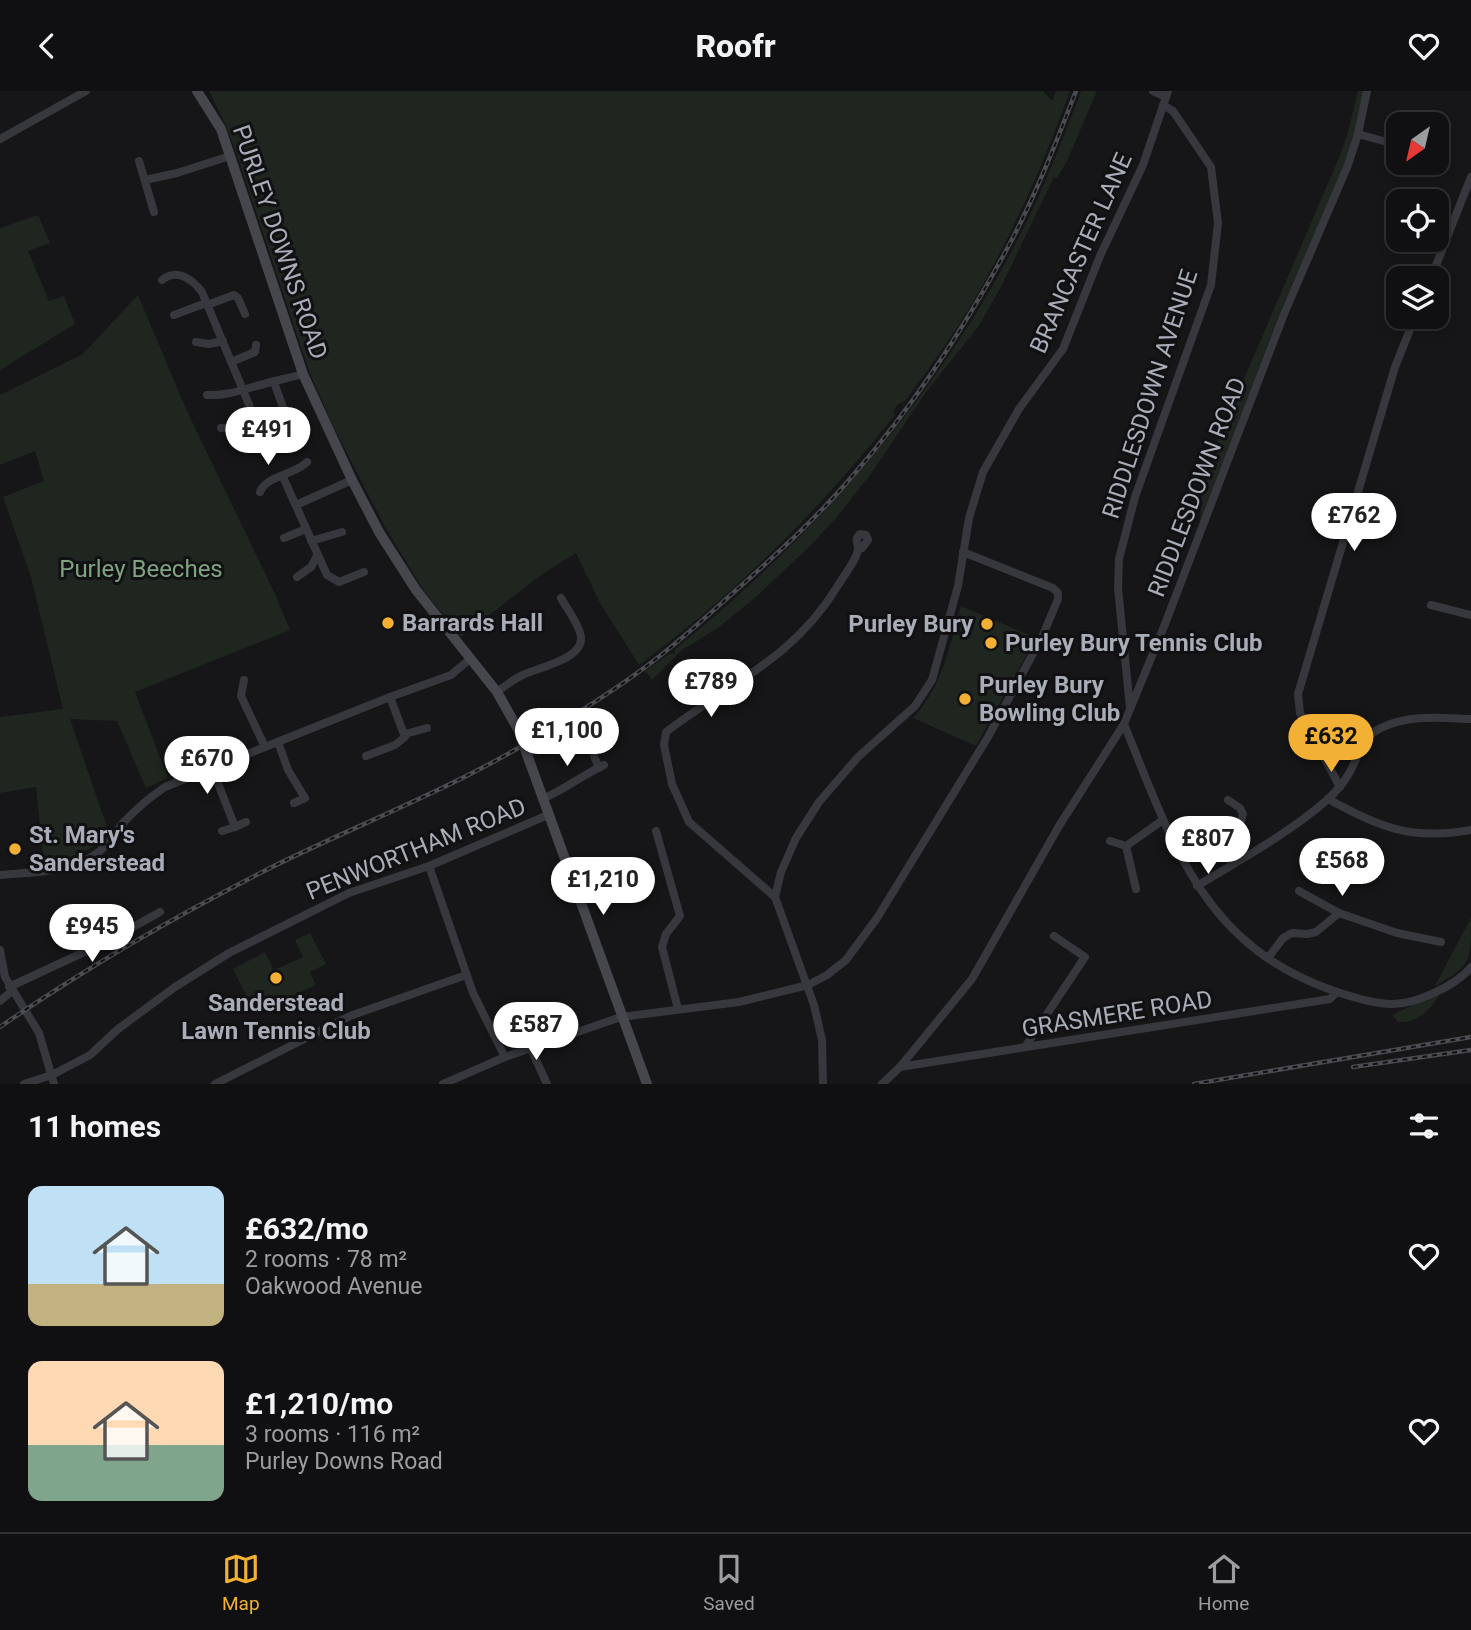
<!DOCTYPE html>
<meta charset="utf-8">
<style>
body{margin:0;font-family:Roboto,sans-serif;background:#1e1e20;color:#f1f3f6;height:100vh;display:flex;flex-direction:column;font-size:26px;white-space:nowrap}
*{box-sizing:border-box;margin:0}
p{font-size:23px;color:#9c9d9f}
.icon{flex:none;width:38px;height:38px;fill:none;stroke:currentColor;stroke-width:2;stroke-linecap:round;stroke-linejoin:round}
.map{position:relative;height:993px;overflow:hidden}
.details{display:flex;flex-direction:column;background:#101012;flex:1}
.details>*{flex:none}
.needle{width:46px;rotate:214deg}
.buttons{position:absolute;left:1386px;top:21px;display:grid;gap:14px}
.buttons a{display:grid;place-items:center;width:63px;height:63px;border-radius:14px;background:#101012;box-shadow:0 4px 10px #0003,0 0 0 2px #303032;font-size:35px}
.price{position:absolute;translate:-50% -60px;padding:0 16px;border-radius:24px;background:#fff;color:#222;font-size:23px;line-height:46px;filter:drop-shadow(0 2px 4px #0008)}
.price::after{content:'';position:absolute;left:50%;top:42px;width:21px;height:16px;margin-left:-10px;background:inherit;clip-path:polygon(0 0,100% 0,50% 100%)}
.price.current{background:#f2b134;color:#111}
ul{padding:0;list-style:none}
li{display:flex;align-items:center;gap:21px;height:175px;padding:0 28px}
li span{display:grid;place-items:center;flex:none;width:196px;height:140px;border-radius:14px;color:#555}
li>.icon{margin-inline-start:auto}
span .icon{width:84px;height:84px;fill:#fffc;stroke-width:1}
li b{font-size:30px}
h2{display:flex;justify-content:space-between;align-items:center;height:84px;padding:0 28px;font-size:30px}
header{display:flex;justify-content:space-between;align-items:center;height:91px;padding:0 28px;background:#101012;font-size:32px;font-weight:800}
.menu{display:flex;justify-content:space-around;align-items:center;height:98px;border-top:2px solid #303032;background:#101012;font-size:19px;color:#9c9d9f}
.menu a{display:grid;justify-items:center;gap:4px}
.menu .current{color:#f2b134}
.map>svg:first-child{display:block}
</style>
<header><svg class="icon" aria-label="back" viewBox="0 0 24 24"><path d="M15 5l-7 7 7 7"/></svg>Roofr<svg class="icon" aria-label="heart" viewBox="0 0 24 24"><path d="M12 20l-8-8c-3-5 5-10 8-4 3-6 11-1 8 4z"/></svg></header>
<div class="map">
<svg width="1471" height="993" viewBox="0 0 1471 993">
<rect width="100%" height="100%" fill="#161618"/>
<g fill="#1e261f">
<path d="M 209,0 L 1043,0 L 1052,10 L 1056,0 L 1070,0 C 1043,76 1010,148 969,218 C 949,250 927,280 905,310 L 898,313 L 893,320 L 895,324 C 820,419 736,502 639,574 L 600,512 L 576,462 L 541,484 L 461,546 L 424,500 L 385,436 L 333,335 L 309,280 L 237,64 L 226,35 Z"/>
<path d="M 1081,0 L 1097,0 L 1067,70 L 1057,87 L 1054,86 L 1001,196 L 978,236 L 927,300 L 870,384 L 836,427 L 810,455 L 756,506 L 718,537 L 682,559 L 652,589 L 645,580 L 669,563 L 675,562 L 674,559 C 819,442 943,300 1026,132 C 1047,89 1064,45 1081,0 Z"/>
<path d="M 1358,0 L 1364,0 L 1356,43 L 1345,73 L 1280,221 L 1200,432 L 1203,391 L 1216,353 L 1338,69 L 1348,41 Z"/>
<path d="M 38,124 L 50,152 L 28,160 L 49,210 L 64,205 L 75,233 L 0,279 L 0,137 Z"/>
<path d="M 138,204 L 186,318 L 276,505 L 290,539 L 135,601 L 168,687 L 146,697 L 117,630 L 70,628 L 109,742 C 91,760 70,771 44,773 L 36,696 L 0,702 L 0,626 L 63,618 L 31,486 L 3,406 L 44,390 L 35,360 L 0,374 L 0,304 L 83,263 Z"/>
<path d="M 961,515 L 1036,547 L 976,655 L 913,627 C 944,592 948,559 961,515 Z"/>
<path d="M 1471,827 C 1471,870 1471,875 1435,895 Z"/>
<path d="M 310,842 L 326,873 L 310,881 L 316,894 L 255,922 L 233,878 L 265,861 L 274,879 L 303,866 L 295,849 Z"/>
<path d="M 1442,900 C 1430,918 1421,932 1398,931 L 1392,924 Z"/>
</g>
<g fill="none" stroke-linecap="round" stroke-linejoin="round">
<g stroke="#37383d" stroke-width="8">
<path d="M 1153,0 L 1166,6"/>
<path d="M 1358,43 L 1398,54"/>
<path d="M 0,48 L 86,0"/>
<path d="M 139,70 L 154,121"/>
<path d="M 145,89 L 177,82 L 230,65"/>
<path d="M 1431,187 L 1471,86"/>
<path d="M 162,189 C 177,177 192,188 202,201 L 250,316 C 249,327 231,338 221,337"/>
<path d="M 207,214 L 234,204 L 238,207 L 245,223"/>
<path d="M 174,224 L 206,212"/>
<path d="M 196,251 L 209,253 L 223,250"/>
<path d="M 231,271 L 255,261 L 256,254"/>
<path d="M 274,291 L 286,325"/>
<path d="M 207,304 C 228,305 244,298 264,293 C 277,289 290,287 303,283"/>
<path d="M 283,386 L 327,484 L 339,491 L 364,481"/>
<path d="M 260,401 C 267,384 295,384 307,371"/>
<path d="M 296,414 L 352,389"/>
<path d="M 284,447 L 306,438"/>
<path d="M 311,450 L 342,441"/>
<path d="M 297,486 L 311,476 L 317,465"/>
<path d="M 1431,514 L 1471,524"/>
<path d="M 244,589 L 241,605 L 265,656"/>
<path d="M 497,601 C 506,594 515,587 525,583 C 540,576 583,568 581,546 C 579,533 567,518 561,507"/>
<path d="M 1130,617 L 1118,497 L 1119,468 L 1135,406 L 1211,194 L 1218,132 L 1211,76 L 1173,20 L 1163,14"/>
<path d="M 1124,633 C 1178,767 1209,869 1364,909 C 1373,911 1382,913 1391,913 C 1415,914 1457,894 1471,876"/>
<path d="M 405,643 L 427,637"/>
<path d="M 278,651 L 288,679 L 305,707 L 294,712"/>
<path d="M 366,665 L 395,654 L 405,646 L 390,606"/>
<path d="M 594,665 L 599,677"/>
<path d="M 212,677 L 235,736 L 222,740"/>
<path d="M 1340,696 L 1300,622 L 1298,603 L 1395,276 L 1415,226"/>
<path d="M 542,708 C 565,699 582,684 604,674"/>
<path d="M 1328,708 C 1380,736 1410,750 1471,739"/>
<path d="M 235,736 L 246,731"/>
<path d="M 656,740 L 680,825 L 666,843 L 662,856 L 678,918"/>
<path d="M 1170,744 L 1232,741 C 1240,736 1241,731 1243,723 L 1240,717 L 1228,709"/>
<path d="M 1110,750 L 1126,755 L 1163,729"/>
<path d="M 1126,755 L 1136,798"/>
<path d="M 429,775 L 473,902 L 505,966"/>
<path d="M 0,784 C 32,781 73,782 100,760 C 109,753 116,740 124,731 C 137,717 150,706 165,696 L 390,606 L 451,584 L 470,568"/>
<path d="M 1197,795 C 1241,768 1288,743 1327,709 C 1336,701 1345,690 1351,679 C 1359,663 1363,645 1381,637 C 1409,623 1441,627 1471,628"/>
<path d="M 1299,800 L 1339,822"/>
<path d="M 775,806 L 689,731 L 672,693 L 664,654 L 666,641 C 730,592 793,568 837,496 C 842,487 858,467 858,458 C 858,454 856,451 857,447 L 860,443 L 866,444 L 868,449 L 862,457 L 858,457"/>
<path d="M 0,859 L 5,886 L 39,942 L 54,993"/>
<path d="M 1268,867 L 1283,847 L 1292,842 L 1307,843 L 1316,841 L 1339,822 L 1397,842 L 1441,851"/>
<path d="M 9,896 L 108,850 L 160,821"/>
<path d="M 0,910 L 12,900"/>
<path d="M 1025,956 L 1085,866 L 1054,845"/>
<path d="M 531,958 L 547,993"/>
<path d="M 900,976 L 1330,908 L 1337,901"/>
<path d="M 24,993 L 52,984 L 90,964 L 118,938 L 175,896 L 229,862 L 349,802 L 429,775 L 548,724"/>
<path d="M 215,993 L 350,925 L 466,884"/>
<path d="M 443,993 L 505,966 L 621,926 L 739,911 L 808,894 L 827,884 L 846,869 L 877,827 L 988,646 L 1043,544 L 1058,508 L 1058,502 L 1053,497 L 963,461"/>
<path d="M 823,993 L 822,949 L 814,914 L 775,806 L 781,781 L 796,747 L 819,711 L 858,666 L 915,615 L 932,589 L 958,495 L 969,427 L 983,381 L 1019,318 L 1063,258 L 1100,165 L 1143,74 L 1168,0"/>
<path d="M 882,993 L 900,976 L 972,888 L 1059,735 L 1124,633 L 1165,533 L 1284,223 L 1348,74 L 1358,43 L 1367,0"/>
</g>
<g stroke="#45474d" stroke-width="10">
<path d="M 197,0 L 221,38 L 303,283 L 352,389 L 379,441 L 416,499 L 497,601 L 519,640"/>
<path d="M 529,669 L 647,993"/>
</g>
<defs>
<g id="rail">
<path d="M 0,936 C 87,876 179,823 274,775 C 355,735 441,702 520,656 C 562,632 605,606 644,577 C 676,554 705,527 734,501 C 777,463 819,425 855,382 C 915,313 965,236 1008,156 C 1035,106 1056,52 1076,0"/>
<path d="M 1353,976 L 1471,959"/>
<path d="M 1194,993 L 1471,946"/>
</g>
</defs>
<use href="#rail" stroke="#4a4c52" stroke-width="4.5"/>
<use href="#rail" stroke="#111113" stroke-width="2" stroke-dasharray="5" stroke-linecap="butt"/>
<path stroke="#45474d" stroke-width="10" d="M 519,640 L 529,669"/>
</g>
<g fill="#f2b134" stroke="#111113" stroke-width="2.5">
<circle cx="388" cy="532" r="7"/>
<circle cx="987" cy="533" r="7"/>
<circle cx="991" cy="552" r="7"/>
<circle cx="965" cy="608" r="7"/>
<circle cx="15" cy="758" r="7"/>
<circle cx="276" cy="887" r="7"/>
</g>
<g text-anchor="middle" stroke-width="6" stroke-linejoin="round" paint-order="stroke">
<g font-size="24" fill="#a8adb8" stroke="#111113">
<text transform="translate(280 151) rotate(71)" y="8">PURLEY DOWNS ROAD</text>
<text transform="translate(1081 162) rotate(-66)" y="8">BRANCASTER LANE</text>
<text transform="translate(1150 303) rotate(-72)" y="8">RIDDLESDOWN AVENUE</text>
<text transform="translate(1197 396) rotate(-69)" y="8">RIDDLESDOWN ROAD</text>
<text transform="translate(416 758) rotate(-22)" y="8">PENWORTHAM ROAD</text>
<text transform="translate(1117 923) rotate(-9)" y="8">GRASMERE ROAD</text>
</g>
<g font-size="24" fill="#7fa381" stroke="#111113">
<text x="141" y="486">Purley Beeches</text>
</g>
<g font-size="24" font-weight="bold" fill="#a8adb8" stroke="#111113" text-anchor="start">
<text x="402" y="540">Barrards Hall</text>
<text x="973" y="541" text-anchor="end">Purley Bury</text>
<text x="1005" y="560">Purley Bury Tennis Club</text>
<text x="979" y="602">Purley Bury<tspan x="979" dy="28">Bowling Club</tspan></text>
<text x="29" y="752">St. Mary's<tspan x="29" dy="28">Sanderstead</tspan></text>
<text x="276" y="920" text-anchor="middle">Sanderstead<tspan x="276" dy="28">Lawn Tennis Club</tspan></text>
</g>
</g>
</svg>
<div class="buttons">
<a><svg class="needle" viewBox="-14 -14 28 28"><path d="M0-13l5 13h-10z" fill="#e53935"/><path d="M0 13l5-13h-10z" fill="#9c9d9f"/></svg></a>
<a><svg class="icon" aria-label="locate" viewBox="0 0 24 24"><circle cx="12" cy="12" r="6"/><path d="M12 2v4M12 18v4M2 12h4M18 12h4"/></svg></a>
<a><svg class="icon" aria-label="layers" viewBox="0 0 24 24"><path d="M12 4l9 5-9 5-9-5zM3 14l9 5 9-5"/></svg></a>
</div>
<b class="price" style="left:268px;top:376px">£491</b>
<b class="price" style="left:1354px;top:462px">£762</b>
<b class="price" style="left:711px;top:628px">£789</b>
<b class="price" style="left:567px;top:677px">£1,100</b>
<b class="price current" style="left:1331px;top:683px">£632</b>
<b class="price" style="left:207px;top:705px">£670</b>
<b class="price" style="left:1208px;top:785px">£807</b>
<b class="price" style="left:1342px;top:807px">£568</b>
<b class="price" style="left:603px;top:826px">£1,210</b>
<b class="price" style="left:92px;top:873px">£945</b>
<b class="price" style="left:536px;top:971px">£587</b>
</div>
<section class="details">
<h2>11 homes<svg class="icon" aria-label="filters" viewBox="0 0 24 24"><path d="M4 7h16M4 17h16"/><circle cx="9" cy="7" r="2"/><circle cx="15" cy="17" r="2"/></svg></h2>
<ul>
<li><span style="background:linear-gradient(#bfe0f5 70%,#c2b280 0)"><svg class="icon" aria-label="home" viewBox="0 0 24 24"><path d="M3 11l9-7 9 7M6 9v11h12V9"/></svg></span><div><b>£632/mo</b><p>2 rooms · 78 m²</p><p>Oakwood Avenue</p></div><svg class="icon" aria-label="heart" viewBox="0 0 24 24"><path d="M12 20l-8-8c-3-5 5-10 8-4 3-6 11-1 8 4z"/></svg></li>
<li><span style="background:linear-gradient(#ffd9b3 60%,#7fa58c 0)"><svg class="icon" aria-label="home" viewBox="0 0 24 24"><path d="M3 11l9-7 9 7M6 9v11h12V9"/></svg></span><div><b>£1,210/mo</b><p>3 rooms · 116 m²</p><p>Purley Downs Road</p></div><svg class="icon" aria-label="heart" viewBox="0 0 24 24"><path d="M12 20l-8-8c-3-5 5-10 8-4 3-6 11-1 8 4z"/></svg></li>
</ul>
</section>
<nav class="menu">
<a class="current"><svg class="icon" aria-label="map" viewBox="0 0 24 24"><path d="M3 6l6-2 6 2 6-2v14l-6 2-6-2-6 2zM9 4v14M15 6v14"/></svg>Map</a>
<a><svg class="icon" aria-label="saved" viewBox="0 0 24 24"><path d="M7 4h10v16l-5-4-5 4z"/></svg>Saved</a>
<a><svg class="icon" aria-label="home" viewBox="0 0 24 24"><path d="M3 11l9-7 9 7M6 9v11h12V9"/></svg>Home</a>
</nav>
